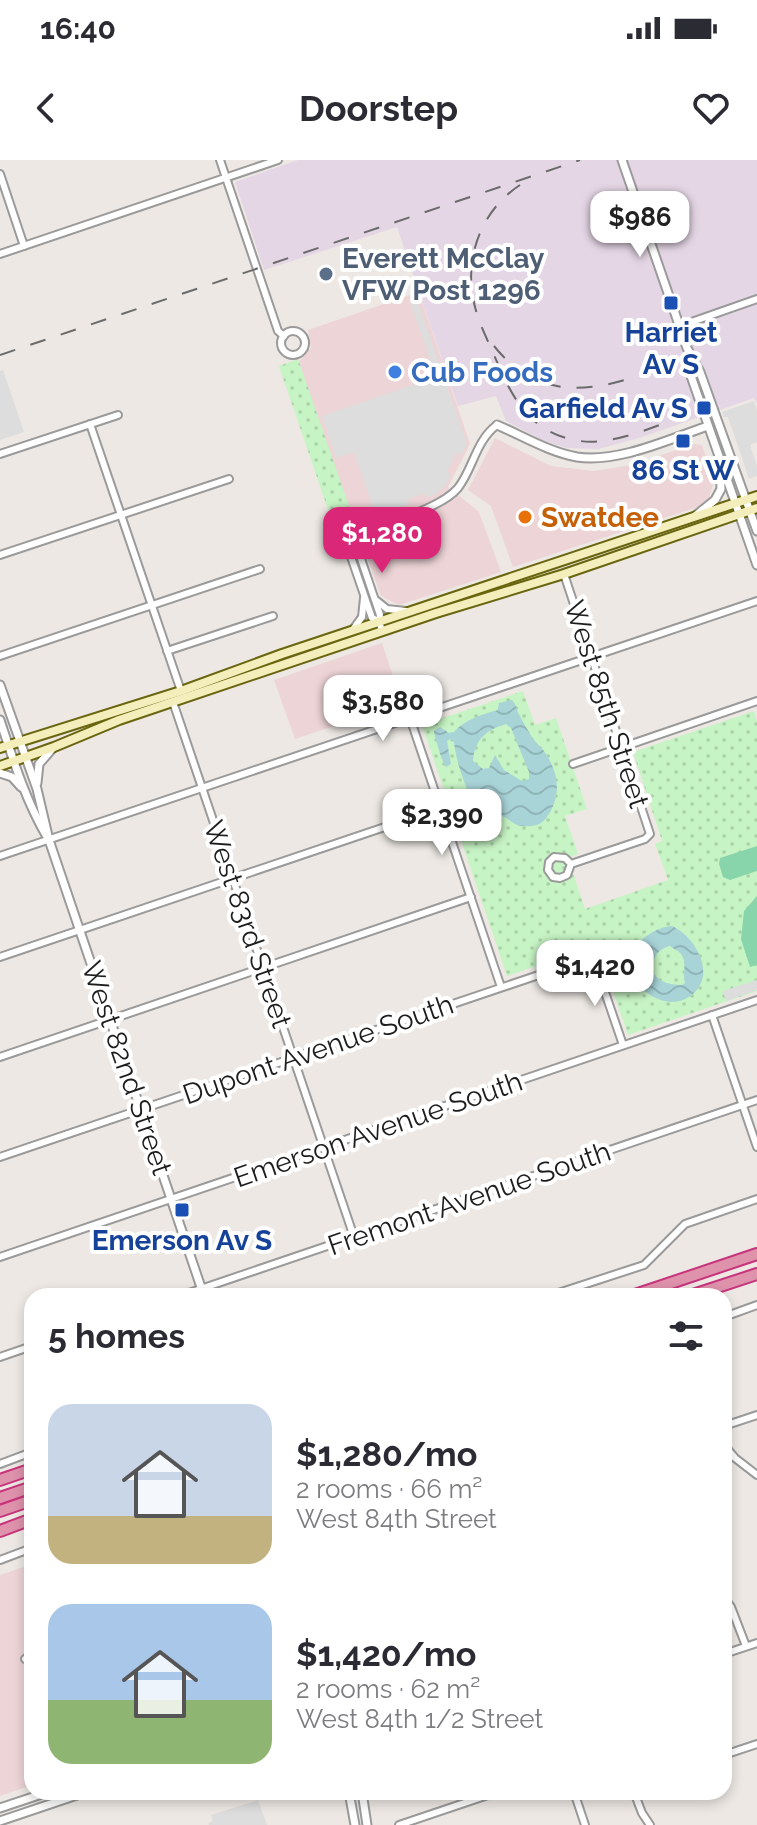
<!DOCTYPE html>
<meta charset="utf-8">
<style>
body{margin:0;font-family:Raleway,sans-serif;background:#f2f2f3;color:#2b2b33;height:100vh;display:flex;flex-direction:column;font-size:30px;white-space:nowrap}
*{box-sizing:border-box;margin:0}
p{font-size:26px;color:#7c7c81}
.icon{flex:none;width:44px;height:44px;fill:none;stroke:currentColor;stroke-width:2;stroke-linecap:round;stroke-linejoin:round}
.map{position:relative;flex:1;overflow:hidden}
.panel{position:absolute;left:24px;top:1128px;width:708px;height:512px;display:flex;flex-direction:column;background:#fff;border-radius:24px;box-shadow:0 4px 12px #0003}
.panel>*{flex:none}
.price{position:absolute;translate:-50% -68px;padding:0 18px;border-radius:16px;background:#fff;color:#222;font-size:26px;line-height:52px;filter:drop-shadow(0 2px 4px #0008)}
.price::after{content:'';position:absolute;left:50%;top:48px;width:24px;height:18px;margin-left:-12px;background:inherit;clip-path:polygon(0 0,100% 0,50% 100%)}
.price.on{background:#db2777;color:#fff}
ul{padding:0;list-style:none}
li{display:flex;align-items:center;gap:24px;height:200px;padding:0 24px}
li span{display:grid;place-items:center;flex:none;width:224px;height:160px;border-radius:24px;color:#555}
li>.icon{margin-inline-start:auto}
span .icon{width:96px;height:96px;fill:#fffc;stroke-width:1}
li b{font-size:34px}
h2{display:flex;justify-content:space-between;align-items:center;height:96px;padding:0 24px;font-size:34px}
.status{display:flex;justify-content:space-between;align-items:center;height:56px;padding:0 40px;background:#fff;direction:ltr}
.status svg{height:22px;fill:currentColor}
header{display:flex;justify-content:space-between;align-items:center;height:104px;padding:0 24px;background:#fff;font-size:36px;font-weight:700}
.map>svg:first-child{display:block}
</style>
<div class="status"><b>16:40</b><svg viewBox="0 0 49 12"><path d="M0 12V9h3v3zM5 12V6h3v6zM10 12V3h3v9zM15 12V0h3v12zM26 1h20v11H26zM47 4h2v5h-2z"/></svg></div>
<header><svg class="icon" aria-label="back" viewBox="0 0 24 24"><path d="M15 5l-7 7 7 7"/></svg>Doorstep<svg class="icon" aria-label="heart" viewBox="0 0 24 24"><path d="M12 20l-8-8c-3-5 5-10 8-4 3-6 11-1 8 4z"/></svg></header>
<div class="map">
<svg width="757" height="1665" viewBox="0 0 757 1665">
<defs>
<pattern id="park-dots" width="8" height="8" patternUnits="userSpaceOnUse" patternTransform="scale(2)"><rect width="8" height="8" fill="#c7f4c4"/><path d="M2 2h.1M6 6h.1" fill="none" stroke="#aad1a8" stroke-width="1.8" stroke-linecap="round"/></pattern>
<pattern id="water-waves" width="16" height="10" patternUnits="userSpaceOnUse" patternTransform="scale(2)"><rect width="16" height="10" fill="#a8d3d7"/><path d="M0 5q4-4 8 0t8 0" fill="none" stroke="#90b5b8"/></pattern>
</defs>
<rect width="100%" height="100%" fill="#ede8e3"/>
<g fill="#edd4d6">
<path d="M 419,132 L 470,284 L 448,327 L 479,352 L 501,412 L 399,445 L 381,436 L 297,204 L 311,188 L 308,170 Z"/>
<path d="M 495,278 L 551,306 L 594,311 L 632,305 L 694,284 L 702,285 L 714,321 L 709,338 L 698,347 L 513,407 L 491,346 L 468,330 Z"/>
<path d="M 382,483 L 402,543 L 295,579 L 274,520 Z"/>
<path d="M 32,1404 L 32,1625 L 0,1636 L 0,1415 Z"/>
</g>
<path fill="#e5d6e5" d="M 298,0 L 757,0 L 757,244 L 754,238 L 639,278 L 598,289 L 567,288 L 542,280 L 506,261 L 496,236 L 458,246 L 397,67 L 264,110 L 235,22 Z"/>
<g fill="url(#park-dots)">
<path d="M 298,199 L 356,366 L 336,373 L 279,206 Z"/>
<path d="M 523,531 L 535,565 L 556,558 L 587,649 L 565,656 L 578,694 L 568,698 L 585,749 L 668,720 L 655,684 L 662,681 L 633,592 L 754,551 L 757,561 L 757,831 L 628,875 L 597,785 L 507,816 L 422,565 Z"/>
</g>
<g fill="#88d5ac">
<path d="M 757,686 L 757,711 L 730,720 L 723,717 L 719,704 L 720,698 Z"/>
<path d="M 757,736 L 757,805 L 750,807 L 741,779 L 744,751 Z"/>
</g>
<g fill="#ddd">
<path d="M 417,139 L 467,284 L 461,295 L 456,293 L 447,312 L 451,315 L 445,326 L 437,333 L 427,338 L 425,333 L 408,339 L 409,344 L 381,354 L 379,349 L 374,351 L 354,292 L 336,298 L 322,256 L 436,217 L 410,142 Z"/>
<path d="M 3,210 L 24,272 L 0,280 L 0,211 Z"/>
<path d="M 754,241 L 757,251 L 757,282 L 750,285 L 757,306 L 757,316 L 749,319 L 728,257 L 724,257 L 722,252 Z"/>
<path d="M 757,820 L 757,830 L 726,841 L 723,831 Z"/>
<path d="M 258,1640 L 267,1665 L 209,1665 L 208,1663 L 213,1661 L 211,1655 Z"/>
</g>
<g fill="url(#water-waves)" fill-rule="evenodd">
<path d="M 512,540 C 517,545 516,550 520,556 C 523,563 528,570 532,577 C 535,582 540,586 544,591 C 558,611 562,632 549,654 C 543,664 536,667 523,666 C 514,666 510,659 502,656 C 494,653 489,658 478,653 C 467,630 457,608 454,582 L 450,579 L 447,581 L 451,604 L 446,607 C 442,602 435,578 434,571 L 440,567 L 449,573 L 454,572 C 464,560 483,554 498,550 L 499,543 ZM 506,564 L 511,568 L 529,612 L 529,619 L 522,621 L 504,610 L 495,595 L 489,608 L 483,609 L 473,601 C 475,579 486,570 506,564 Z"/>
<path d="M 672,766 C 695,777 715,811 695,832 C 664,864 604,810 644,778 C 653,771 661,767 672,766 ZM 670,786 C 673,789 678,790 680,793 C 688,800 682,814 685,823 L 682,825 C 676,825 668,824 662,821 C 645,812 653,789 670,786 Z"/>
</g>
<g fill="none" stroke-linecap="round" stroke-linejoin="round">
<defs>
<g id="minor">
<path d="M 220,0 L 278,171 L 284,176"/>
<path d="M 0,14 L 24,86"/>
<path d="M 0,94 L 278,0"/>
<path d="M 680,166 L 757,139"/>
<circle cx="293" cy="183" r="12"/>
<path d="M 90,264 L 181,531"/>
<path d="M 0,294 L 118,255"/>
<path d="M 350,378 C 378,365 440,350 458,328 C 473,309 476,280 497,265"/>
<path d="M 350,378 L 357,387 L 380,455 L 379,461 L 382,471"/>
<path d="M 350,378 L 349,391 L 372,458 L 379,461"/>
<path d="M 0,395 L 229,319"/>
<path d="M 564,414 L 650,674 L 645,679 L 571,704 L 565,698 L 554,697 L 549,702 L 548,710 L 553,717 L 560,718 L 567,715 L 571,704"/>
<path d="M 377,441 L 387,449 L 406,451"/>
<path d="M 354,468 L 362,457 L 364,438"/>
<path d="M 167,491 L 273,456"/>
<path d="M 0,496 L 260,409"/>
<path d="M 173,542 L 354,1077"/>
<path d="M 410,558 L 501,827"/>
<path d="M 573,604 L 757,541"/>
<path d="M 0,696 L 757,441"/>
<path d="M 0,797 L 441,648"/>
<path d="M 712,855 L 757,987"/>
<path d="M 0,897 L 471,737"/>
<path d="M 0,997 L 586,799 L 591,798 L 595,803 L 623,885"/>
<path d="M 0,1097 L 757,840"/>
<path d="M 180,1136 L 757,940"/>
<path d="M 549,1136 L 644,1105 L 685,1064 L 757,1039"/>
<path d="M 724,1157 L 757,1145"/>
<path d="M 0,1197 L 32,1186"/>
<path d="M 724,1266 L 757,1255"/>
<path d="M 724,1285 L 735,1298 L 757,1315"/>
<path d="M 0,1304 L 32,1292"/>
<path d="M 0,1400 L 32,1388"/>
<path d="M 724,1437 L 731,1447 L 746,1486"/>
<path d="M 724,1494 L 757,1483"/>
<path d="M 25,1499 L 32,1493"/>
<path d="M 724,1595 L 757,1584"/>
<path d="M 574,1632 L 585,1665"/>
<path d="M 634,1632 L 642,1653 L 650,1665"/>
<path d="M 399,1665 L 497,1632"/>
</g>
<g id="tertiary">
<path d="M 622,0 L 687,188 L 700,212 L 757,371"/>
<path d="M 688,195 L 691,216 L 757,405"/>
<path d="M 497,265 C 523,276 549,292 577,297 C 619,303 669,279 708,266"/>
<path d="M 695,356 L 715,340 L 721,329 L 720,307"/>
<path d="M 0,525 L 37,629 L 49,680 L 204,1136"/>
<path d="M 0,560 C 13,599 25,639 46,675"/>
<path d="M 0,613 L 12,617 L 21,627"/>
<path d="M 37,623 L 39,604 L 52,589"/>
<path d="M 349,1632 L 355,1665"/>
<path d="M 362,1632 L 367,1665"/>
<path d="M 0,1648 L 48,1632"/>
<path d="M 0,1661 L 86,1632"/>
</g>
<g id="secondary">
<path d="M 0,588 L 181,531 L 282,494 L 757,336"/>
<path d="M 0,606 L 54,587 L 119,560 L 436,453 L 564,414 L 757,348"/>
</g>
<g id="motorway">
<path d="M 632,1136 L 757,1094"/>
<path d="M 690,1136 L 757,1114"/>
<path d="M 0,1320 L 32,1309"/>
<path d="M 0,1338 L 32,1327"/>
<path d="M 0,1351 L 32,1340"/>
<path d="M 0,1371 L 32,1359"/>
</g>
</defs>
<use href="#minor" stroke="#9a9a9a" stroke-width="10"/>
<use href="#tertiary" stroke="#9a9a9a" stroke-width="11"/>
<use href="#secondary" stroke="#69650f" stroke-width="12"/>
<use href="#motorway" stroke="#c8347c" stroke-width="14"/>
<use href="#minor" stroke="#fff" stroke-width="6"/>
<use href="#tertiary" stroke="#fff" stroke-width="7"/>
<use href="#secondary" stroke="#f3eebb" stroke-width="8"/>
<use href="#motorway" stroke="#de92ab" stroke-width="10"/>
<g stroke="#6b6b6b" stroke-width="2" stroke-dasharray="16 16" stroke-linecap="butt">
<path d="M 520,25 C 483,49 465,94 473,137 C 476,158 486,176 494,195 C 511,235 527,270 574,280 C 612,288 656,265 692,253"/>
<path d="M 494,186 C 531,232 576,235 628,219"/>
<path d="M 0,195 L 580,0"/>
</g>
</g>
<circle fill="#5c6f8a" stroke="#fff" stroke-width="3" cx="326" cy="114" r="8"/>
<g fill="#1a4fb4" stroke="#fff" stroke-width="3">
<rect x="663" y="135" width="16" height="16" rx="4"/>
<rect x="696" y="240" width="16" height="16" rx="4"/>
<rect x="675" y="273" width="16" height="16" rx="4"/>
<rect x="174" y="1042" width="16" height="16" rx="4"/>
</g>
<circle fill="#3f7fe0" stroke="#fff" stroke-width="3" cx="395" cy="212" r="8"/>
<circle fill="#e8710a" stroke="#fff" stroke-width="3" cx="525" cy="357" r="8"/>
<g text-anchor="middle" stroke-width="8" stroke-linejoin="round" paint-order="stroke">
<g font-size="28" font-weight="bold" fill="#4e5e75" stroke="#fff" text-anchor="start">
<text x="342" y="108">Everett McClay<tspan x="342" dy="32">VFW Post 1296</tspan></text>
</g>
<g font-size="28" font-weight="bold" fill="#164399" stroke="#fff">
<text x="671" y="182">Harriet<tspan x="671" dy="32">Av S</tspan></text>
<text x="688" y="258" text-anchor="end">Garfield Av S</text>
<text x="683" y="320">86 St W</text>
<text x="182" y="1090">Emerson Av S</text>
</g>
<g font-size="28" font-weight="bold" fill="#366cbe" stroke="#fff" text-anchor="start">
<text x="411" y="222">Cub Foods</text>
</g>
<g font-size="28" font-weight="bold" fill="#c56008" stroke="#fff" text-anchor="start">
<text x="541" y="367">Swatdee</text>
</g>
<g font-size="28" fill="#1d1d1d" stroke="#fff">
<text transform="translate(607 544) rotate(72)" y="10">West 85th Street</text>
<text transform="translate(248 764) rotate(71)" y="10">West 83rd Street</text>
<text transform="translate(318 889) rotate(-19)" y="10">Dupont Avenue South</text>
<text transform="translate(127 908) rotate(71)" y="10">West 82nd Street</text>
<text transform="translate(378 969) rotate(-19)" y="10">Emerson Avenue South</text>
<text transform="translate(469 1038) rotate(-19)" y="10">Fremont Avenue South</text>
</g>
</g>
</svg>
<b class="price" style="left:640px;top:99px">$986</b>
<b class="price on" style="left:382px;top:415px">$1,280</b>
<b class="price" style="left:383px;top:583px">$3,580</b>
<b class="price" style="left:442px;top:697px">$2,390</b>
<b class="price" style="left:595px;top:848px">$1,420</b>
<section class="panel">
<h2>5 homes<svg class="icon" aria-label="filters" viewBox="0 0 24 24"><path d="M4 7h16M4 17h16"/><circle cx="9" cy="7" r="2"/><circle cx="15" cy="17" r="2"/></svg></h2>
<ul>
<li><span style="background:linear-gradient(#c9d6e8 70%,#c2b280 0)"><svg class="icon" aria-label="home" viewBox="0 0 24 24"><path d="M3 11l9-7 9 7M6 9v11h12V9"/></svg></span><div><b>$1,280/mo</b><p>2 rooms · 66 m²</p><p>West 84th Street</p></div></li>
<li><span style="background:linear-gradient(#a9c7e8 60%,#8fb573 0)"><svg class="icon" aria-label="home" viewBox="0 0 24 24"><path d="M3 11l9-7 9 7M6 9v11h12V9"/></svg></span><div><b>$1,420/mo</b><p>2 rooms · 62 m²</p><p>West 84th 1/2 Street</p></div></li>
</ul>
</section>
</div>
